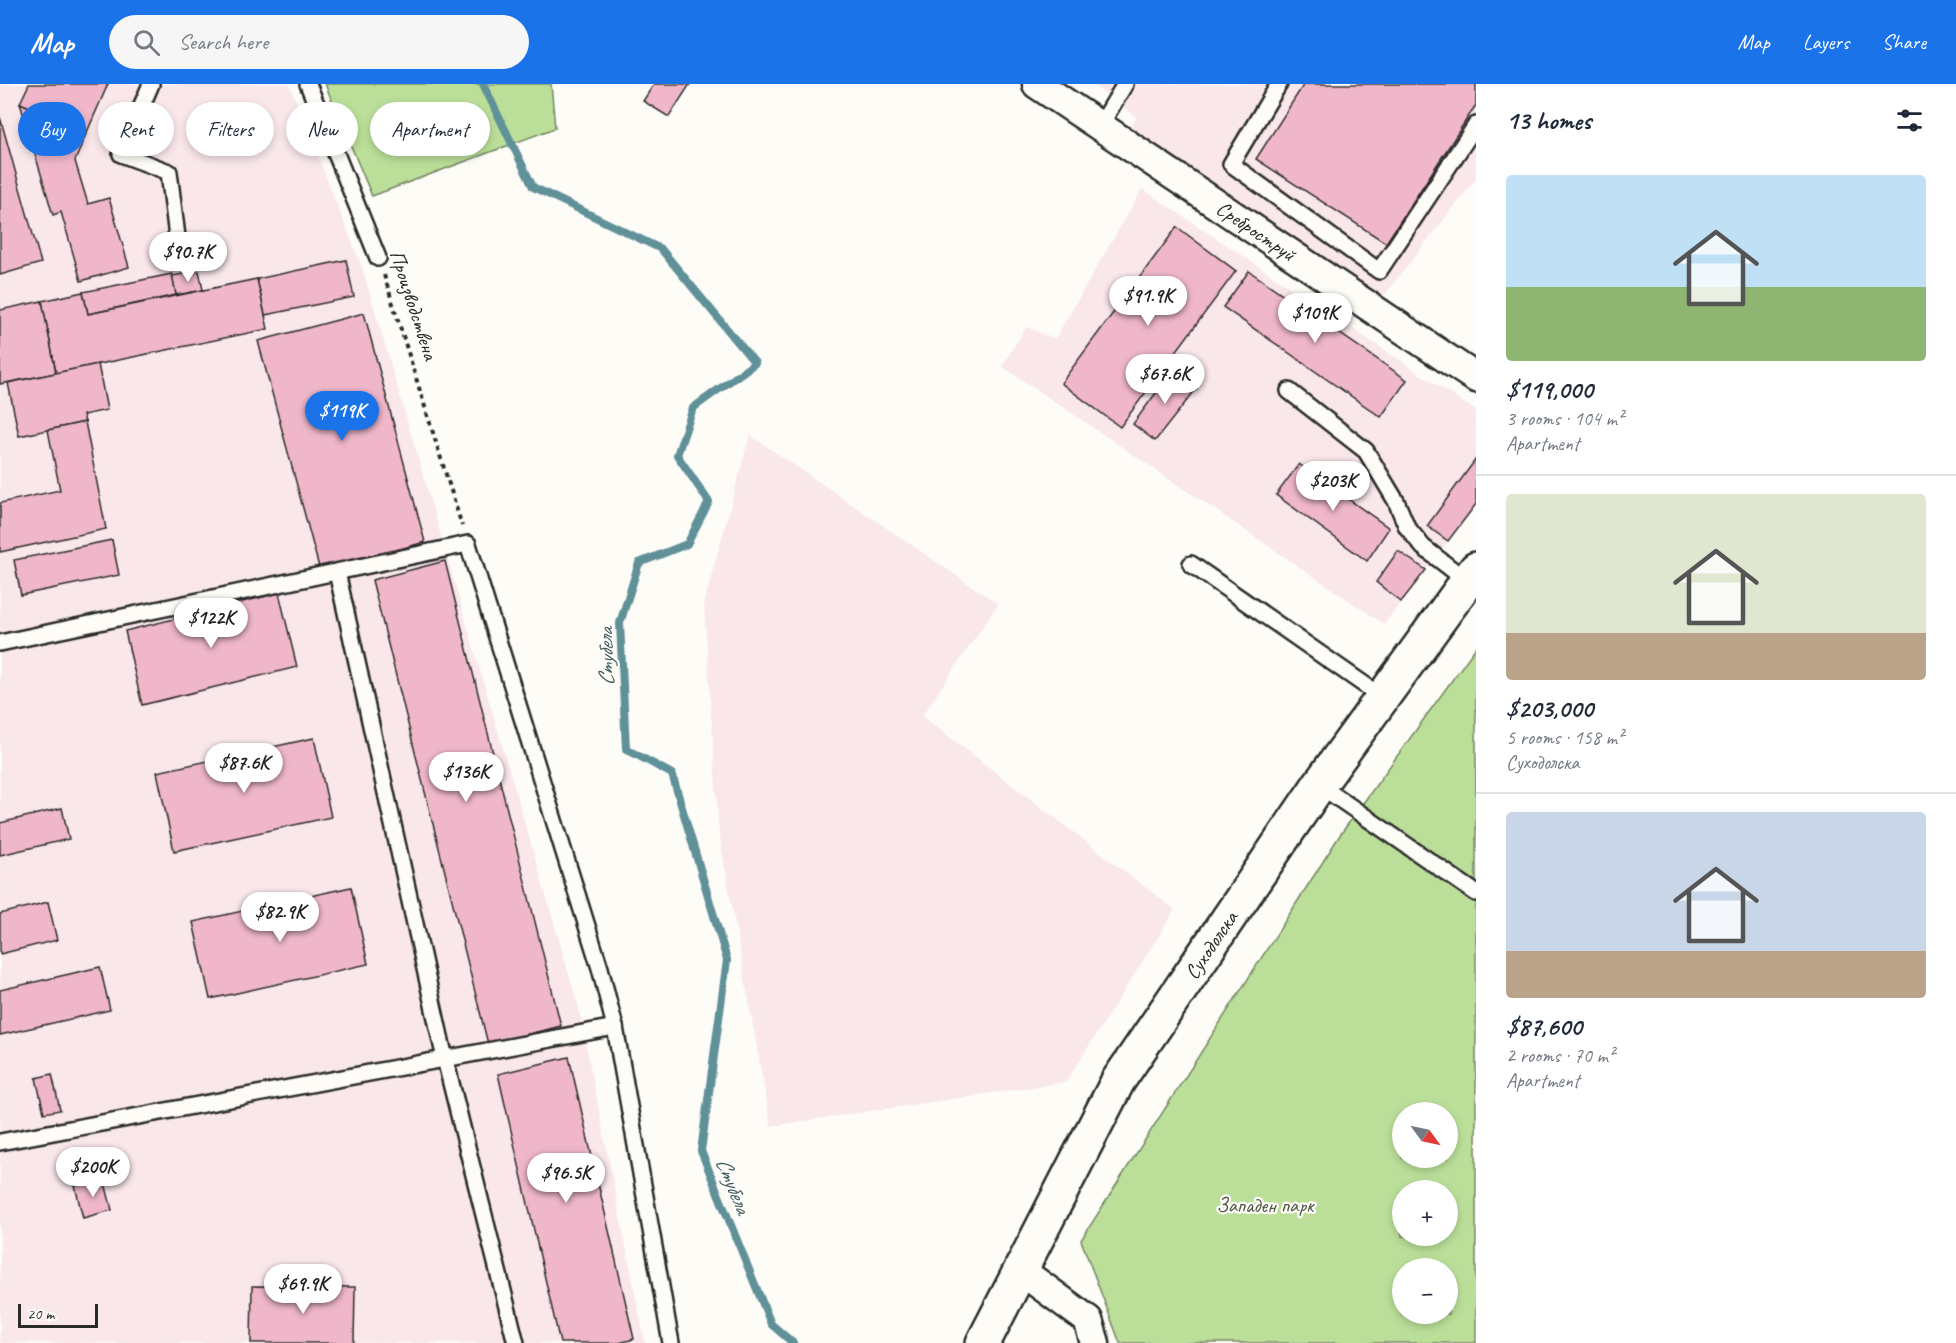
<!DOCTYPE html>
<meta charset="utf-8">
<style>
body{margin:0;font-family:Caveat,sans-serif;background:#f6f6f7;color:#1f2937;height:100vh;display:flex;flex-direction:column;font-size:22px;white-space:nowrap}
*{box-sizing:border-box;margin:0}
p{font-size:20px;color:#747a83}
.icon{flex:none;width:33px;height:33px;fill:none;stroke:currentColor;stroke-width:2;stroke-linecap:round;stroke-linejoin:round}
.map{position:relative;flex:1;overflow:hidden}
.sheet{display:flex;flex-direction:column;background:#fff;width:480px}
.sheet>*{flex:none}
.top-card{position:absolute;left:18px;top:18px;width:570px;height:54px;display:flex;gap:12px}
.needle{width:39px;rotate:123deg}
.controls{position:absolute;left:1392px;top:1018px;display:grid;gap:12px}
.controls a{display:grid;place-items:center;width:66px;height:66px;border-radius:50%;background:#fff;box-shadow:0 3px 9px #0003;font-size:30px}
.scale{position:absolute;left:18px;bottom:15px;width:80px;box-sizing:border-box;padding-left:6px;border:3px solid #2b2b2b;border-top:0;font-size:16px;line-height:21px;white-space:nowrap;color:#2b2b2b;-webkit-text-stroke:4px #fdfcf7;paint-order:stroke}
.price{position:absolute;translate:-50% -51px;padding:0 14px;border-radius:21px;background:#fff;color:#222;font-size:20px;line-height:39px;filter:drop-shadow(0 2px 3px #0008)}
.price::after{content:'';position:absolute;left:50%;top:36px;width:18px;height:14px;margin-left:-9px;background:inherit;clip-path:polygon(0 0,100% 0,50% 100%)}
.price.selected{background:#1a73e8;color:#fff}
ul{padding:0;list-style:none}
li{display:grid;align-content:center;gap:12px;height:318px;padding:0 30px}
li+li{border-top:2px solid #e0e1e3}
li span{display:grid;place-items:center;height:186px;border-radius:6px;color:#555}
li>.icon{margin-inline-start:auto}
span .icon{width:108px;height:108px;fill:#fffc;stroke-width:1}
li b{font-size:26px}
h2{display:flex;justify-content:space-between;align-items:center;height:72px;padding:0 30px;font-size:26px}
.pill{padding:0 21px;border-radius:27px;background:#fff;box-shadow:0 3px 9px #0003;font-size:21px;line-height:54px}
.pill.selected{background:#1a73e8;color:#fff}
header{display:flex;align-items:center;gap:36px;box-sizing:border-box;height:84px;padding:0 30px;background:#1a73e8;color:#fff}
header strong{font-size:28px}
nav{display:flex;gap:33px;margin-inline-start:auto;font-size:21px}
.search{width:420px;height:54px;background:#f6f6f7;display:flex;align-items:center;gap:15px;box-sizing:border-box;padding:0 21px;border-radius:33px;color:#747a83;font-size:22px}
main{display:flex;flex:1;min-height:0}
.map>svg:first-child{display:block}
</style>
<header>
<strong>Map</strong>
<div class="search"><svg class="icon" aria-label="search" viewBox="0 0 24 24"><circle cx="10" cy="10" r="6"/><path d="M15 15l6 6"/></svg>Search here</div>
<nav><a>Map</a><a>Layers</a><a>Share</a></nav>
</header>
<main>
<div class="map">
<svg width="1476" height="1259" viewBox="0 0 1476 1259">
<rect width="100%" height="100%" fill="#fdfcf7"/>
<filter id="ink" filterUnits="userSpaceOnUse"><feTurbulence type="fractalNoise" baseFrequency=".0167" numOctaves="2"/><feDisplacementMap in="SourceGraphic" scale="12" xChannelSelector="R" yChannelSelector="G"/><feConvolveMatrix kernelMatrix="1 2 1 2 8 2 1 2 1" color-interpolation-filters="sRGB"/></filter>
<g filter="url(#ink)">
<g fill="#f9e7ea">
<path d="M 0,0 L 289,0 L 363,186 L 578,921 L 645,1259 L 0,1259 Z"/>
<path d="M 1091,0 L 1476,0 L 1476,95 L 1377,220 L 1126,51 L 1137,33 Z"/>
<path d="M 1142,105 L 1476,327 L 1476,420 L 1384,540 L 1002,282 L 1026,243 L 1055,255 Z"/>
<path d="M 750,351 L 998,520 L 922,632 L 1175,826 L 1066,998 L 771,1042 L 719,749 L 704,519 Z"/>
</g>
<g fill="#bbdf99" stroke="#738562" stroke-width="1.5" fill-rule="evenodd">
<path d="M 325,0 L 551,0 L 555,44 L 372,112 Z"/>
<path d="M 1476,563 L 1476,1259 L 1120,1259 L 1081,1156 L 1340,751 ZM 1402,1029 L 1448,1029 L 1448,1074 L 1402,1074 ZM 1402,1107 L 1448,1107 L 1448,1152 L 1402,1152 ZM 1402,1185 L 1448,1185 L 1448,1230 L 1402,1230 Z"/>
</g>
<g fill="none" stroke-linecap="round" stroke-linejoin="round">
<path stroke="#619098" stroke-width="8" d="M 483,0 L 533,103 L 661,165 L 755,279 L 693,324 L 677,371 L 709,418 L 687,460 L 639,479 L 620,539 L 626,665 L 672,690 L 727,876 L 701,1067 L 771,1240 L 793,1259"/>
</g>
<g fill="#f0b7cb" stroke="#2b2b2b" stroke-width="1.5">
<path d="M 29,0 L 108,0 L 87,48 L 20,19 Z"/>
<path d="M 654,0 L 690,0 L 669,33 L 643,17 Z"/>
<path d="M 1304,0 L 1476,0 L 1476,21 L 1386,159 L 1256,75 Z"/>
<path d="M 20,19 L 87,48 L 75,77 L 88,120 L 109,114 L 129,183 L 81,197 L 61,128 L 53,131 Z"/>
<path d="M 0,33 L 41,179 L 0,191 Z"/>
<path d="M 1177,143 L 1236,187 L 1120,343 L 1061,299 Z"/>
<path d="M 346,176 L 354,213 L 265,231 L 257,195 Z"/>
<path d="M 199,187 L 203,206 L 176,211 L 172,192 Z"/>
<path d="M 1249,187 L 1407,296 L 1381,333 L 1223,223 Z"/>
<path d="M 172,190 L 176,211 L 88,230 L 83,208 Z"/>
<path d="M 257,195 L 268,245 L 56,289 L 42,217 L 83,208 L 88,230 Z"/>
<path d="M 42,217 L 56,289 L 0,300 L 0,226 Z"/>
<path d="M 364,229 L 425,458 L 320,487 L 258,257 Z"/>
<path d="M 98,280 L 107,326 L 83,331 L 85,338 L 19,352 L 8,299 Z"/>
<path d="M 1173,286 L 1197,304 L 1155,357 L 1133,340 Z"/>
<path d="M 85,338 L 106,445 L 0,468 L 0,419 L 60,406 L 48,346 Z"/>
<path d="M 1476,375 L 1476,420 L 1448,457 L 1427,442 Z"/>
<path d="M 1299,380 L 1389,444 L 1367,477 L 1276,411 Z"/>
<path d="M 112,456 L 119,491 L 21,511 L 14,476 Z"/>
<path d="M 1398,467 L 1426,486 L 1401,518 L 1376,498 Z"/>
<path d="M 445,477 L 561,942 L 488,960 L 372,496 Z"/>
<path d="M 279,509 L 297,583 L 142,621 L 125,547 Z"/>
<path d="M 314,654 L 331,733 L 174,767 L 157,688 Z"/>
<path d="M 62,724 L 69,755 L 0,771 L 0,739 Z"/>
<path d="M 351,803 L 368,880 L 210,915 L 193,838 Z"/>
<path d="M 48,818 L 57,856 L 0,870 L 0,830 Z"/>
<path d="M 100,883 L 110,926 L 0,951 L 0,906 Z"/>
<path d="M 569,973 L 634,1255 L 619,1259 L 560,1259 L 498,990 Z"/>
<path d="M 52,990 L 60,1026 L 44,1029 L 36,994 Z"/>
<path d="M 104,1095 L 112,1126 L 83,1134 L 75,1102 Z"/>
<path d="M 252,1202 L 355,1203 L 354,1259 L 251,1259 Z"/>
</g>
<g fill="none" stroke-linecap="round" stroke-linejoin="round">
<defs>
<g id="service">
<path d="M 151,0 L 121,70 L 169,88 L 178,161"/>
<path d="M 308,0 L 378,174"/>
<path d="M 1279,0 L 1231,80 L 1379,187 L 1476,41"/>
<path d="M 1100,42 L 1125,0"/>
<path d="M 1289,307 L 1366,367 L 1396,417 L 1407,443 L 1423,463 L 1467,497"/>
<path d="M 1191,480 L 1382,613"/>
<path d="M 337,488 L 445,975 L 516,1259"/>
<path d="M 0,559 L 468,460 L 600,884 L 615,943 L 671,1259"/>
<path d="M 1319,701 L 1476,809"/>
<path d="M 0,1058 L 615,943"/>
</g>
<g id="minor">
<path d="M 1037,0 L 1476,294"/>
<path d="M 1020,1186 L 1088,1236 L 1095,1259"/>
</g>
<path id="tertiary" d="M 983,1259 L 1118,997 L 1319,701 L 1476,485"/>
</defs>
<use href="#service" stroke="#2b2b2b" stroke-width="20"/>
<use href="#minor" stroke="#2b2b2b" stroke-width="33"/>
<use href="#tertiary" stroke="#2b2b2b" stroke-width="38"/>
<path stroke="#2b2b2b" stroke-width="4" stroke-dasharray="4.5 4.5" stroke-linecap="butt" d="M 384,191 L 462,442"/>
<use href="#service" stroke="#fdfcf7" stroke-width="15"/>
<use href="#minor" stroke="#fdfcf7" stroke-width="28"/>
<use href="#tertiary" stroke="#fdfcf7" stroke-width="33"/>
</g>
</g>
<g text-anchor="middle" stroke-width="4.5" stroke-linejoin="round" paint-order="stroke">
<g font-size="21" fill="#2b2b2b" stroke="#fdfcf7">
<text transform="translate(1256 147) rotate(34)" y="7">Среброструй</text>
<text transform="translate(414 221) rotate(72)" y="7">Производствена</text>
<text transform="translate(1211 861) rotate(-56)" y="7">Суходолска</text>
</g>
<g font-size="21" fill="#4f5846" stroke="#fdfcf7">
<text x="1265" y="1128">Западен парк</text>
</g>
<g font-size="22" font-style="italic" fill="#465e62" stroke="#fdfcf7">
<text transform="translate(605 573) rotate(-91)" y="8">Стубела</text>
<text transform="translate(734 1101) rotate(68)" y="8">Стубела</text>
</g>
</g>
</svg>
<div class="controls">
<a><svg class="needle" viewBox="-14 -14 28 28"><path d="M0-13l5 13h-10z" fill="#e53935"/><path d="M0 13l5-13h-10z" fill="#747a83"/></svg></a>
<a>+</a>
<a>−</a>
</div>
<div class="scale">20 m</div>
<b class="price" style="left:188px;top:199px">$90.7K</b>
<b class="price" style="left:1148px;top:243px">$91.9K</b>
<b class="price" style="left:1315px;top:260px">$109K</b>
<b class="price" style="left:1165px;top:321px">$67.6K</b>
<b class="price selected" style="left:342px;top:358px">$119K</b>
<b class="price" style="left:1333px;top:428px">$203K</b>
<b class="price" style="left:211px;top:565px">$122K</b>
<b class="price" style="left:244px;top:710px">$87.6K</b>
<b class="price" style="left:466px;top:719px">$136K</b>
<b class="price" style="left:280px;top:859px">$82.9K</b>
<b class="price" style="left:93px;top:1114px">$200K</b>
<b class="price" style="left:566px;top:1120px">$96.5K</b>
<b class="price" style="left:303px;top:1231px">$69.9K</b>
<div class="top-card">
<a class="pill selected">Buy</a>
<a class="pill">Rent</a>
<a class="pill">Filters</a>
<a class="pill">New</a>
<a class="pill">Apartment</a>
</div>
</div>
<section class="sheet">
<h2>13 homes<svg class="icon" aria-label="filters" viewBox="0 0 24 24"><path d="M4 7h16M4 17h16"/><circle cx="9" cy="7" r="2"/><circle cx="15" cy="17" r="2"/></svg></h2>
<ul>
<li><span style="background:linear-gradient(#bfe0f5 60%,#8fb573 0)"><svg class="icon" aria-label="home" viewBox="0 0 24 24"><path d="M3 11l9-7 9 7M6 9v11h12V9"/></svg></span><div><b>$119,000</b><p>3 rooms · 104 m²</p><p>Apartment</p></div></li>
<li><span style="background:linear-gradient(#dfe7d0 75%,#b9a48a 0)"><svg class="icon" aria-label="home" viewBox="0 0 24 24"><path d="M3 11l9-7 9 7M6 9v11h12V9"/></svg></span><div><b>$203,000</b><p>5 rooms · 158 m²</p><p>Суходолска</p></div></li>
<li><span style="background:linear-gradient(#c9d6e8 75%,#b9a48a 0)"><svg class="icon" aria-label="home" viewBox="0 0 24 24"><path d="M3 11l9-7 9 7M6 9v11h12V9"/></svg></span><div><b>$87,600</b><p>2 rooms · 70 m²</p><p>Apartment</p></div></li>
</ul>
</section>
</main>
